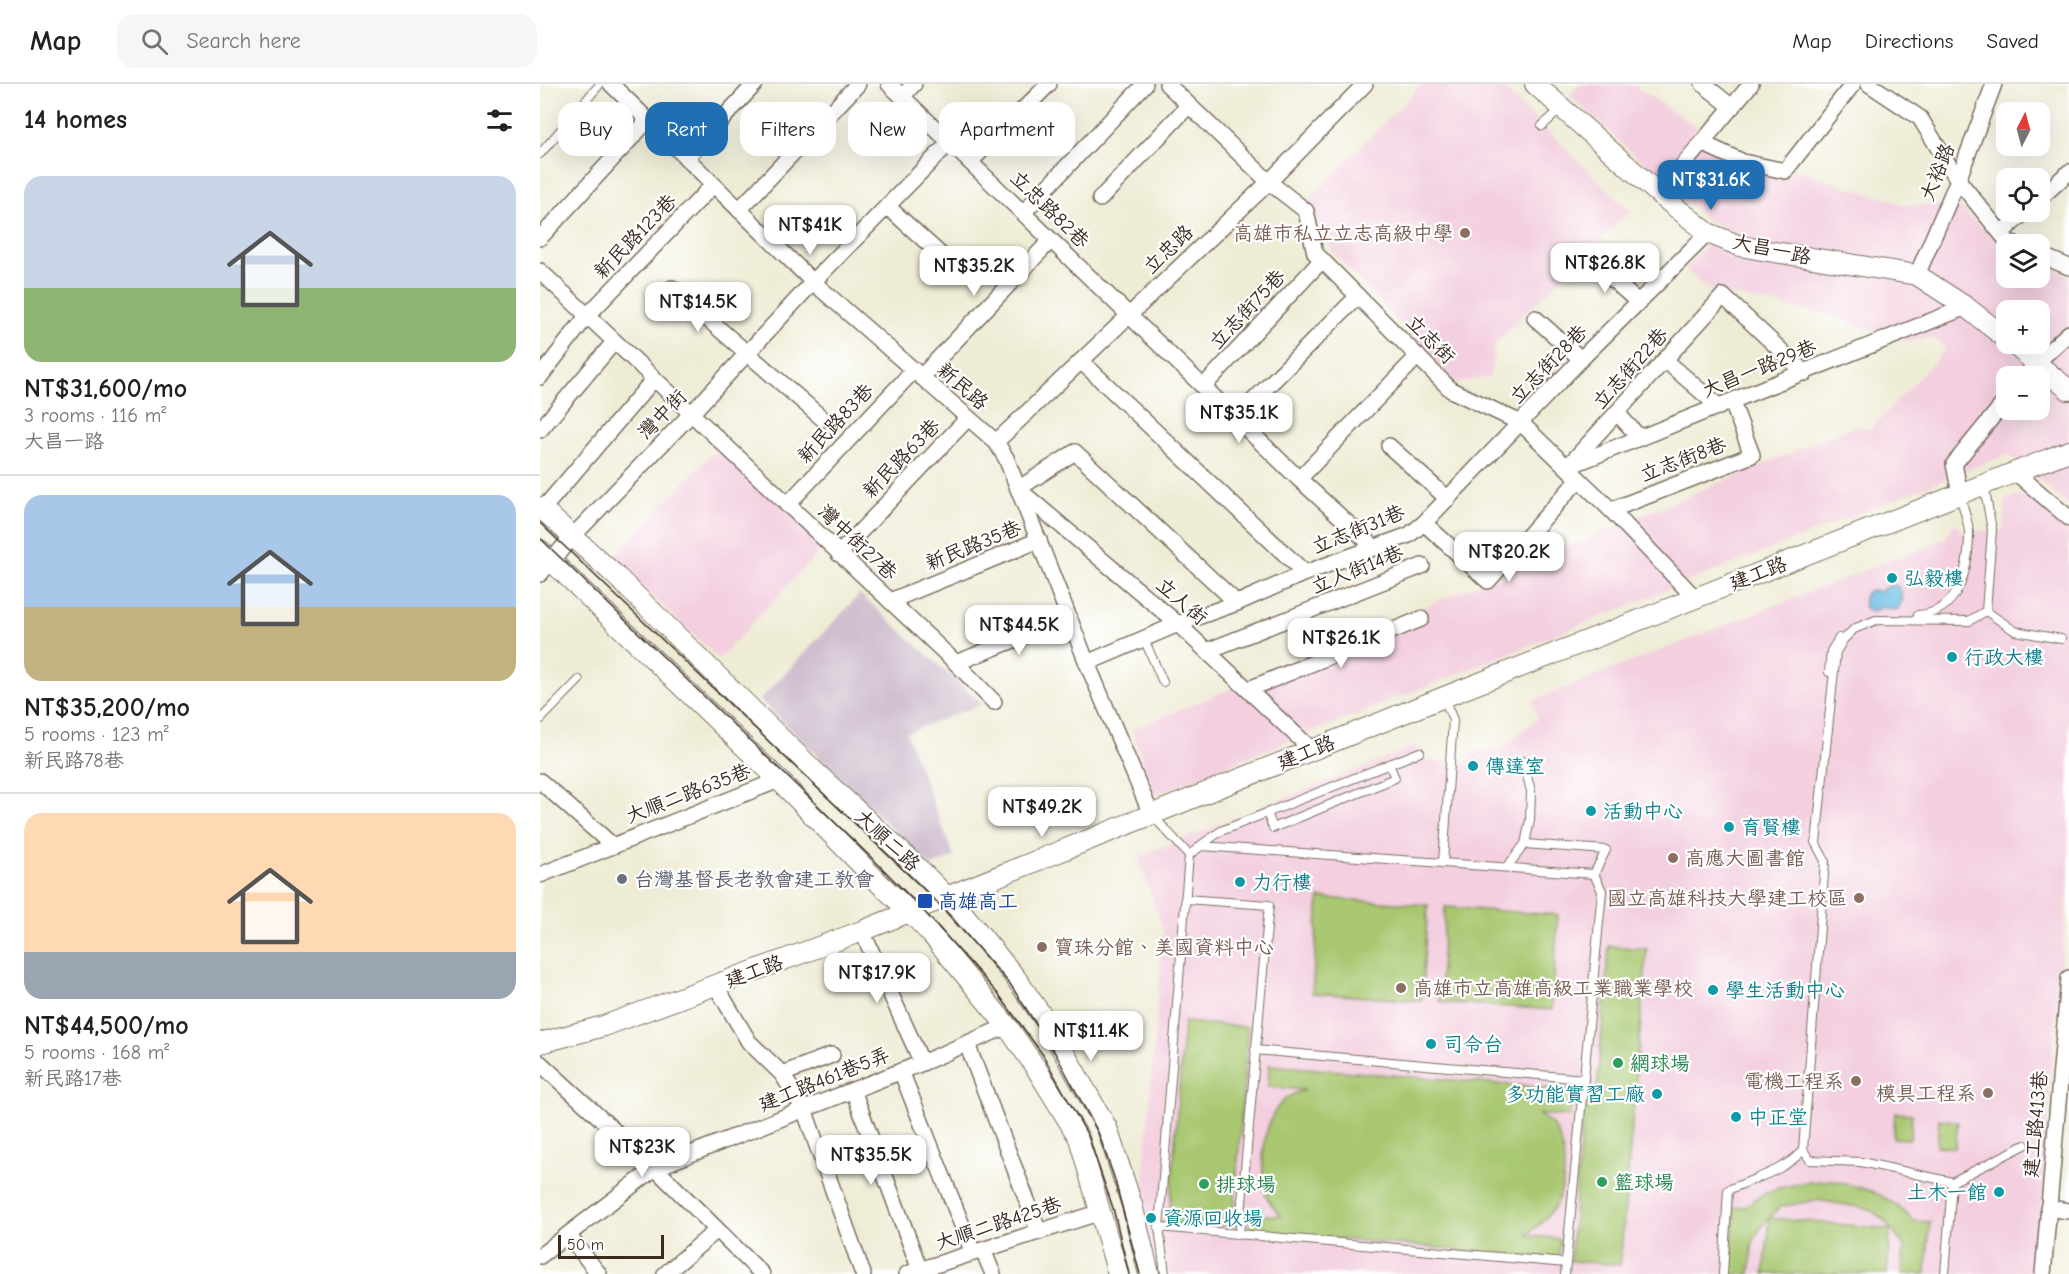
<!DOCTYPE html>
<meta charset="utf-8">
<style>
body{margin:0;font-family:"Comic Neue","LXGW WenKai TC",sans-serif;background:#f6f6f6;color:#202124;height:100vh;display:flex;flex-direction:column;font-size:22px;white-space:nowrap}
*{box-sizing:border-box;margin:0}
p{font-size:20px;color:#757577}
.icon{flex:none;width:33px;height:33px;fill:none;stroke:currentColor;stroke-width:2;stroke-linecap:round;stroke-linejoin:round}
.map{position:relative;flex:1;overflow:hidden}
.details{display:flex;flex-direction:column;background:#fff;width:540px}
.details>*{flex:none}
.guide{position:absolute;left:18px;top:18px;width:570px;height:54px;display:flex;gap:12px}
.needle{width:39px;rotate:6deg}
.tools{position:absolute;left:1456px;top:18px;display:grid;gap:12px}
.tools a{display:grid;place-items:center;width:54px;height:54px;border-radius:12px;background:#fff;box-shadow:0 6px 24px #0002;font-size:30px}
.scale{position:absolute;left:18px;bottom:15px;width:106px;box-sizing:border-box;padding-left:6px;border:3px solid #3b2a1e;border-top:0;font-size:16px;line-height:21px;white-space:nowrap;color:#3b2a1e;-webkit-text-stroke:4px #fff;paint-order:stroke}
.price{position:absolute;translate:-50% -51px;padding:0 14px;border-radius:12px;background:#fff;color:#222;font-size:20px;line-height:39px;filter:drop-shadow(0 2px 3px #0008)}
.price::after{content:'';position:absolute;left:50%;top:36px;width:18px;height:14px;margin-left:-9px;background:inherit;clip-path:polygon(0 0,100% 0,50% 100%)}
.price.on{background:#1f6fb2;color:#fff}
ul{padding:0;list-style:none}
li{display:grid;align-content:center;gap:12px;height:318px;padding:0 24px}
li+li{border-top:2px solid #e0e0e0}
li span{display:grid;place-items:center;height:186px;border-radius:18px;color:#555}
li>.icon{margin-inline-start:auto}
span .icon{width:108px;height:108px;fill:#fffc;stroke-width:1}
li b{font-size:26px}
h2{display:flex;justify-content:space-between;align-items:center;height:72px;padding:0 24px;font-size:26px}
.chip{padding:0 21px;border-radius:18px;background:#fff;box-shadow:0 6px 24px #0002;font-size:21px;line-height:54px}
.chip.on{background:#1f6fb2;color:#fff}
header{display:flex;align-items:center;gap:36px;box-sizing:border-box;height:84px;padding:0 30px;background:#fff;border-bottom:2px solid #e0e0e0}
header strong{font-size:28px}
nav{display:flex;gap:33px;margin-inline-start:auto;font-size:21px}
.search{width:420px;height:54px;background:#f6f6f6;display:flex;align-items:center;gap:15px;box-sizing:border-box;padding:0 21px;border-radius:18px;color:#757577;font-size:22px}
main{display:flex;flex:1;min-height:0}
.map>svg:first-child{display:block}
</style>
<header>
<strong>Map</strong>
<div class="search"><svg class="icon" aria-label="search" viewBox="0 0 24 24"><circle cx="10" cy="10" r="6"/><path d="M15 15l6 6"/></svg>Search here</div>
<nav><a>Map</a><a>Directions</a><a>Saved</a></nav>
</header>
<main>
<section class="details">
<h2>14 homes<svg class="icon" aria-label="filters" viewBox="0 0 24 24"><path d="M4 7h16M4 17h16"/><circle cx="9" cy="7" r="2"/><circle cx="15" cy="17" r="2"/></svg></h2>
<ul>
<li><span style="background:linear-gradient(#c9d6e8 60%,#8fb573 0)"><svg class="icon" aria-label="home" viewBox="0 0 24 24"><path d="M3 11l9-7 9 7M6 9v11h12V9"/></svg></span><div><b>NT$31,600/mo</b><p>3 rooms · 116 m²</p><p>大昌一路</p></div></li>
<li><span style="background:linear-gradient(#a9c7e8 60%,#c2b280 0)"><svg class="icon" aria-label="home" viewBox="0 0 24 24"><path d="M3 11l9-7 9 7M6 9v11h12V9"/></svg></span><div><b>NT$35,200/mo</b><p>5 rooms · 123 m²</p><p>新民路78巷</p></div></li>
<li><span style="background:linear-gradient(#ffd9b3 75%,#9aa5b1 0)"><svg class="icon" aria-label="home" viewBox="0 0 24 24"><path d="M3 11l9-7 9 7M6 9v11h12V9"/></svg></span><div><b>NT$44,500/mo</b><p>5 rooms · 168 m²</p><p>新民路17巷</p></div></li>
</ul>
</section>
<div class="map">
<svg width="1529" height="1190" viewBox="0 0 1529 1190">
<rect width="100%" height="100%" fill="#fff"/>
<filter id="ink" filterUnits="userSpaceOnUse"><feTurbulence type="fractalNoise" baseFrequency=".0167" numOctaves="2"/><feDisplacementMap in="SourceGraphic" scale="12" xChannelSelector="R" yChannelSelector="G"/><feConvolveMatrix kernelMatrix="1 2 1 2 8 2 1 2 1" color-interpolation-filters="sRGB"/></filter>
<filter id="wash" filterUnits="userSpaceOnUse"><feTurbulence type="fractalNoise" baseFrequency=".008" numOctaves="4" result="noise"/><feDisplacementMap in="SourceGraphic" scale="24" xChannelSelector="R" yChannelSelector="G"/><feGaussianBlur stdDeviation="1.35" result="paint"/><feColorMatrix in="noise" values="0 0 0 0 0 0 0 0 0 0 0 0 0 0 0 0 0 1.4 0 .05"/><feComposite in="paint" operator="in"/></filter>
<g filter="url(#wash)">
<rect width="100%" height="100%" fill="#efecd6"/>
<g fill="#f3cfdf" fill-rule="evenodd">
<path d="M 882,0 L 959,0 L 1090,127 L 955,259 L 950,293 L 916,299 L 795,171 L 766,119 Z"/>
<path d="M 1040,0 L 1092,0 L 1179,58 L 1276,93 L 1366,121 L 1418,121 L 1453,153 L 1467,162 L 1467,194 L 1500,194 L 1500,178 L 1529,191 L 1529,422 L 1468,370 L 614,711 L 592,646 L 1317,341 L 1330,346 L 1406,265 L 1393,253 L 1368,258 L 1289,231 L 1170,207 L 1145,185 L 1184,143 L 1165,135 L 1029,11 ZM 1467,226 L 1500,226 L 1500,260 L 1467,260 ZM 1467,292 L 1500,292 L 1500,326 L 1467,326 Z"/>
<path d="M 185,356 L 290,456 L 179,575 L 72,475 Z"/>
<path d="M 1479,411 L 1496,417 L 1529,447 L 1529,795 L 1513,964 L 1497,1190 L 614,1190 L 600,1142 L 623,845 L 598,773 L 876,662 L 886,677 L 930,680 L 932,666 L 957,668 L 998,634 L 992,617 L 1405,455 L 1414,439 L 1426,451 L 1443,446 L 1463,447 L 1466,416 Z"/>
</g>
<path fill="#cfbdce" d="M 320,510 L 442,620 L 366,649 L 414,773 L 391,782 L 220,616 Z"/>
<g fill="#a8c76f" stroke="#727846" stroke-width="1.5">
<path d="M 779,814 L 888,821 L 881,917 L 772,909 Z"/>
<path d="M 905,823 L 1018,831 L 1012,926 L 899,918 Z"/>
<path d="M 1069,862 L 1107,865 L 1080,1181 L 1030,1177 L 1044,1015 L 1056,1016 Z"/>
<path d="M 644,938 L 708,943 L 693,1142 L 629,1137 Z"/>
<path d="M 729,981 L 1033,1006 L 1030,1033 L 998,1030 C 1004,1034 1009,1036 1013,1042 C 1028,1062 1027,1103 1014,1124 C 1006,1135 997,1143 987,1151 L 1020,1155 L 1019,1175 L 709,1147 L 710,1130 L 741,1132 C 734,1124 726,1115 724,1105 C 722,1099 723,1092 723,1086 C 722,1055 729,1013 765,1006 L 728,1003 Z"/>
<path d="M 1355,1029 L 1372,1030 L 1370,1055 L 1353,1054 Z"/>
<path d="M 1399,1035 L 1418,1038 L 1415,1064 L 1397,1062 Z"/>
<path d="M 1291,1096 C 1328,1105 1347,1109 1374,1137 L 1390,1138 L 1386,1190 L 1362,1190 L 1364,1162 L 1344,1136 L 1329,1125 L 1277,1116 L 1240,1123 L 1229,1134 L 1217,1149 L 1212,1161 L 1210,1190 L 1190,1190 L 1194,1123 L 1205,1123 L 1221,1111 L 1239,1104 L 1262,1099 Z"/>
<path d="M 1230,1134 L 1350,1145 L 1347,1190 L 1224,1190 Z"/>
</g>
<path fill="#66bbe2" stroke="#507280" stroke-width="1.5" d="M 1355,501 L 1360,505 L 1363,515 L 1358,525 L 1353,526 L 1343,523 L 1331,528 L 1327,526 C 1322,520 1323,513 1328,507 L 1334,506 L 1339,508 L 1347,502 Z"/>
</g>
<g filter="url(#ink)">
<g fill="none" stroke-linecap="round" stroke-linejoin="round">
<defs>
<g id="service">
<path d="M 1002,42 L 1021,25"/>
<path d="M 0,70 L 60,0"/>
<path d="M 1446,527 L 1475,547 L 1521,555"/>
<path d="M 1378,531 C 1419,529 1428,486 1429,453 C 1430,440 1423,424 1420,411"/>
<path d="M 604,555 L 623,598"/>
<path d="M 1289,588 L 1291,567 L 1299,554"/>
<path d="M 0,636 L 39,596"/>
<path d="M 983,677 L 991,707 L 990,736 L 985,760"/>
<path d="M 727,729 L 733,744 L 855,694 L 849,680"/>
<path d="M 613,732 L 649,771"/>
<path d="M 1276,759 L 1296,568 L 1304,555 L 1314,545 L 1336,536 L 1429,537 L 1446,527 L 1452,446 L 1444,401"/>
<path d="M 661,761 L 681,747 L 880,668"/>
<path d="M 903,779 L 1054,790 L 1066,766 L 985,760 L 967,783"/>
<path d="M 645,815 L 729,821 L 699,1151"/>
<path d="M 715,966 L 1044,995"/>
<path d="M 1263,1066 L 1270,1076 L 1321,1078 L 1412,1098 L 1485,1061"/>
<path d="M 619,1143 L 1026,1179"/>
<path d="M 625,1190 L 619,1143 L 649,771 L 661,762 L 903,779 L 913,636 L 904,614"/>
<path d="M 1025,1190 L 1062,807 L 1054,790"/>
<path d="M 1183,1190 L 1188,1106 C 1212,1095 1245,1087 1263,1066 L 1285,777 L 1275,758"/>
<path d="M 1405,1190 L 1412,1098"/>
</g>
<g id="minor">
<path d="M 71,0 L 273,198 L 456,358 L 466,374 L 547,579 L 611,730"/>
<path d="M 349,0 L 759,395 L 835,464"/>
<path d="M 627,0 L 729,98 L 766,127 L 775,169 L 911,306 L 981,339 L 1071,426 L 1155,514"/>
<path d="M 1163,0 L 1192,23"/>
<path d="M 1329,0 L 1380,34 L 1418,96 L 1468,158 L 1475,160"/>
<path d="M 362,13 L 374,0"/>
<path d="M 1162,59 L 1203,78 L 1245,87 L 1313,0"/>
<path d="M 146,74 L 215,0"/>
<path d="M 430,78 L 509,0"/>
<path d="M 1119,110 L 1211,0"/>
<path d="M 1500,114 L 1529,88"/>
<path d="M 560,115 L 649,21"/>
<path d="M 347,122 L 414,183"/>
<path d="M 199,126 L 318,0"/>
<path d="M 483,129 L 605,0"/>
<path d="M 1461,149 L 1485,128"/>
<path d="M 0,154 L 108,36"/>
<path d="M 1500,171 L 1529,183"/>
<path d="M 1053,178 L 1098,218"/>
<path d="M 0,187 L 416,579 L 454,618"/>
<path d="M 1377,191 L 1418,96 L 1454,0"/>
<path d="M 132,204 L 283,335"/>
<path d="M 995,234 L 1041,275"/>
<path d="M 1125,276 L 1179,323"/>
<path d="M 541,277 L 765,489"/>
<path d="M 1486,292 L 1497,278 L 1529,249"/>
<path d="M 0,293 L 47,232 L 173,101"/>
<path d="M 381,293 L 511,156"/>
<path d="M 663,303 L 782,176"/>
<path d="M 1077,329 L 1100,354"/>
<path d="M 696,334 L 818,212"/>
<path d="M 0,346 L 74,258"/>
<path d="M 456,358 L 729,98 L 825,0"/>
<path d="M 849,362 L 908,415"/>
<path d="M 1029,381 L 1183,212 L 1265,289"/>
<path d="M 1027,383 L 1426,223"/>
<path d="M 1475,388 L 1529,434"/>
<path d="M 759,395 L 878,272"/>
<path d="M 1420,410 L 1414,380 L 1467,315"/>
<path d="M 247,421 L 374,286"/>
<path d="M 2,426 L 114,295"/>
<path d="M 1071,426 L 1212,371 L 1192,318"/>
<path d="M 884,439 L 948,497 L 1039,395"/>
<path d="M 299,470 L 428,334"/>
<path d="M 0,490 L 32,453 L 151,330 L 273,198 L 410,58"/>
<path d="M 350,517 L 499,456"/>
<path d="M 697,519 L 535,368 L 478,405 L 638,540 L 772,666"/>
<path d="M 667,567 L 882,482"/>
<path d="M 416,579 L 529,534"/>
<path d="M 547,579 L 638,540 L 697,519 L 765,489 L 869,451 L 884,439 L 1041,275 L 1168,149"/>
<path d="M 709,605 L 881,535"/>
<path d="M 0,697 L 72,761"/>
<path d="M 0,791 L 239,696"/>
<path d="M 322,847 L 382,979"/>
<path d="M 176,902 L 209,958 L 242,990 L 264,1025 L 323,1190"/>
<path d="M 427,960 L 499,1148"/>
<path d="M 0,979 L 115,1084 L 222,1190"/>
<path d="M 361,987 L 433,1169"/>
<path d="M 242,990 L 292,971"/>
<path d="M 313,1006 L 380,1186"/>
<path d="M 1508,1124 L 1529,1127"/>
<path d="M 28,1151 L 59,1190"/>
<path d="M 443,1166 L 453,1190"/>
<path d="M 0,1172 L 115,1084 L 382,979 L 467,942"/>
<path d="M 125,1190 L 177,1146"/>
<path d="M 367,1190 L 561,1128"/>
<path d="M 1503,1190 L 1529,894"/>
</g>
<g id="tertiary">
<path d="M 995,0 L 1119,110 L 1168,149 L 1200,162 L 1222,166 L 1377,191 L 1426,223 L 1467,255"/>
<path d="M 1473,260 L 1529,306"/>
<path d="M 0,423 L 75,491 L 270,683 L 370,776 L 421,827 L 475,893 L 507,939 L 567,1044 L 592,1121 L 609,1190"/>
<path d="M 0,466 L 239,696 L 339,799 L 370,828 L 392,851 L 467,942 L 496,984 L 539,1054 L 578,1190"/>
<path d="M 0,959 L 64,942 L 322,847 L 904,613 L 1529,367"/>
</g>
</defs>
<use href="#service" stroke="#7a6e5e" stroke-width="10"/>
<use href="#minor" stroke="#7a6e5e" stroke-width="18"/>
<use href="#tertiary" stroke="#7a6e5e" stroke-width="22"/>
<use href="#service" stroke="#fff" stroke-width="8"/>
<use href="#minor" stroke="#fff" stroke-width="15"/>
<use href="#tertiary" stroke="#fff" stroke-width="20"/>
<g stroke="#3b2a1e" stroke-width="1.5">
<path d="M 0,439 L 397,818 L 470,900 L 515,969 L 558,1048 L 574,1093 L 600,1190"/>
<path d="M 0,454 L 339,781 L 381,824 L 459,911 L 503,971 L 548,1052 L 573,1124 L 589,1190"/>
</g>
</g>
</g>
<g fill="#8d6e63" stroke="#fff" stroke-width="2">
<circle cx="925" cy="149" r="6"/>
<circle cx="1133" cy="774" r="6"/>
<circle cx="1319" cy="814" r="6"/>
<circle cx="502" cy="863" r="6"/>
<circle cx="861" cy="904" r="6"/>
<circle cx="1316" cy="997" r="6"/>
<circle cx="1448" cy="1009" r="6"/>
</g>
<g fill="#0f9aa8" stroke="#fff" stroke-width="2">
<circle cx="1352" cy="494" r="6"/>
<circle cx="1412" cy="573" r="6"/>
<circle cx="933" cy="682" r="6"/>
<circle cx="1051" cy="727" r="6"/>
<circle cx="1189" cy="743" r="6"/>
<circle cx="700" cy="798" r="6"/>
<circle cx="1173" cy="906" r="6"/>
<circle cx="891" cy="960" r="6"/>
<circle cx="1117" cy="1010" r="6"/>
<circle cx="1196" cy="1033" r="6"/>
<circle cx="1459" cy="1108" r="6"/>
<circle cx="611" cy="1134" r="6"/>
</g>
<circle fill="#6b7280" stroke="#fff" stroke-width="2" cx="82" cy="795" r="6"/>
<rect fill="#1a4fb4" stroke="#fff" stroke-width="2" x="377" y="809" width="16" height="16" rx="3"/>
<g fill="#2e9e5b" stroke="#fff" stroke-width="2">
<circle cx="1078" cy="979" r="6"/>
<circle cx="1062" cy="1098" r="6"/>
<circle cx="664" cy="1100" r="6"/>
</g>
<g text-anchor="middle" stroke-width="4.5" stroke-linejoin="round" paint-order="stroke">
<g font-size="20" fill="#3b2a1e" stroke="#fff">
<text transform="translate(1397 88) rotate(-68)" y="7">大裕路</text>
<text transform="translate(510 125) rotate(44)" y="7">立忠路82巷</text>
<text transform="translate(95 152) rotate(-46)" y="7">新民路123巷</text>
<text transform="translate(628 165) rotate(-44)" y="7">立忠路</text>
<text transform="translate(1232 165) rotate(12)" y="7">大昌一路</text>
<text transform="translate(707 225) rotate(-47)" y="7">立志街75巷</text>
<text transform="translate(891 255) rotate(45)" y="7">立志街</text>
<text transform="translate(1008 280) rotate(-46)" y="7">立志街28巷</text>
<text transform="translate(1090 284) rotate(-48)" y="7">立志街22巷</text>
<text transform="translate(1219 284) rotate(-22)" y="7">大昌一路29巷</text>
<text transform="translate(423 302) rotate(41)" y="7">新民路</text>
<text transform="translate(122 330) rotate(-46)" y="7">灣中街</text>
<text transform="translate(295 339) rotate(-47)" y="7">新民路83巷</text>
<text transform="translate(361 374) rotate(-46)" y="7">新民路63巷</text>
<text transform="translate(1143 375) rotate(-21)" y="7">立志街8巷</text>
<text transform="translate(818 445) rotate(-22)" y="7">立志街31巷</text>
<text transform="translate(318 458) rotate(43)" y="7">灣中街27巷</text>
<text transform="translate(433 461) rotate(-22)" y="7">新民路35巷</text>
<text transform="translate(817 485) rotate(-22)" y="7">立人街14巷</text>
<text transform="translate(1218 489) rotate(-21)" y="7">建工路</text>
<text transform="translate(642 517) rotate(41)" y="7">立人街</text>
<text transform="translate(766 668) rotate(-22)" y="7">建工路</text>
<text transform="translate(148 709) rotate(-21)" y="7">大順二路635巷</text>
<text transform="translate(348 756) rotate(43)" y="7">大順二路</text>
<text transform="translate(214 887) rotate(-20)" y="7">建工路</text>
<text transform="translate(284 995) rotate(-22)" y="7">建工路461巷5弄</text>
<text transform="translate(1495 1040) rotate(-85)" y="7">建工路413巷</text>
<text transform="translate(458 1139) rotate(-18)" y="7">大順二路425巷</text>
</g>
<g font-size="20" fill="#785e54" stroke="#fff" text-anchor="end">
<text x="913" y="156">高雄市私立立志高級中學</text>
<text x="1145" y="781" text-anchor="start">高應大圖書館</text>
<text x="1307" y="821">國立高雄科技大學建工校區</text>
<text x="514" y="870" text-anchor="start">寶珠分館、美國資料中心</text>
<text x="873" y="911" text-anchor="start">高雄市立高雄高級工業職業學校</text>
<text x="1304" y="1004">電機工程系</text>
<text x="1436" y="1016">模具工程系</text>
</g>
<g font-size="20" fill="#0d838f" stroke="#fff" text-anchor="start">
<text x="1364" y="501">弘毅樓</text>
<text x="1424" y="580">行政大樓</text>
<text x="945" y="689">傳達室</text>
<text x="1063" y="734">活動中心</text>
<text x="1201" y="750">育賢樓</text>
<text x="712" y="805">力行樓</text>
<text x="1185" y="913">學生活動中心</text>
<text x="903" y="967">司令台</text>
<text x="1105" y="1017" text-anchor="end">多功能實習工廠</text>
<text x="1208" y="1040">中正堂</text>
<text x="1447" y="1115" text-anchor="end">土木一館</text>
<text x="623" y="1141">資源回收場</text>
</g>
<g font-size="20" fill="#5b616d" stroke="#fff" text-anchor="start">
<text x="94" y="802">台灣基督長老教會建工教會</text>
</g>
<g font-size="20" fill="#164399" stroke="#fff" text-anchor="start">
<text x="398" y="824">高雄高工</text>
</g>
<g font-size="20" fill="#27864d" stroke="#fff" text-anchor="start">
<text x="1090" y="986">網球場</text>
<text x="1074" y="1105">籃球場</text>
<text x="676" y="1107">排球場</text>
</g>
</g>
</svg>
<div class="tools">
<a><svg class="needle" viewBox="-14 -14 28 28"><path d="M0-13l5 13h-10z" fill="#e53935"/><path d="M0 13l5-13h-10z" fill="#757577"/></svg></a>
<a><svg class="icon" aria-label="locate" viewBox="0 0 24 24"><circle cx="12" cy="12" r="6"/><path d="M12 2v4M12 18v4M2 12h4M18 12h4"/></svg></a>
<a><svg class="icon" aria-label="layers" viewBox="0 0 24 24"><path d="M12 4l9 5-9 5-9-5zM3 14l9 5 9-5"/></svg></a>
<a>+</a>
<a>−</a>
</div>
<div class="scale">50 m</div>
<b class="price on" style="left:1171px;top:127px">NT$31.6K</b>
<b class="price" style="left:270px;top:172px">NT$41K</b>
<b class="price" style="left:1065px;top:210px">NT$26.8K</b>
<b class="price" style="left:434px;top:213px">NT$35.2K</b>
<b class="price" style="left:158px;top:249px">NT$14.5K</b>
<b class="price" style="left:699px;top:360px">NT$35.1K</b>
<b class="price" style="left:969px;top:499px">NT$20.2K</b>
<b class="price" style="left:479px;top:572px">NT$44.5K</b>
<b class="price" style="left:801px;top:585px">NT$26.1K</b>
<b class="price" style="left:502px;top:754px">NT$49.2K</b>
<b class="price" style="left:337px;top:920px">NT$17.9K</b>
<b class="price" style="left:551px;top:978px">NT$11.4K</b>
<b class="price" style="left:102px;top:1094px">NT$23K</b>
<b class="price" style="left:331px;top:1102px">NT$35.5K</b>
<div class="guide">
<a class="chip">Buy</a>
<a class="chip on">Rent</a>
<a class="chip">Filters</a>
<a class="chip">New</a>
<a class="chip">Apartment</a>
</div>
</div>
</main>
